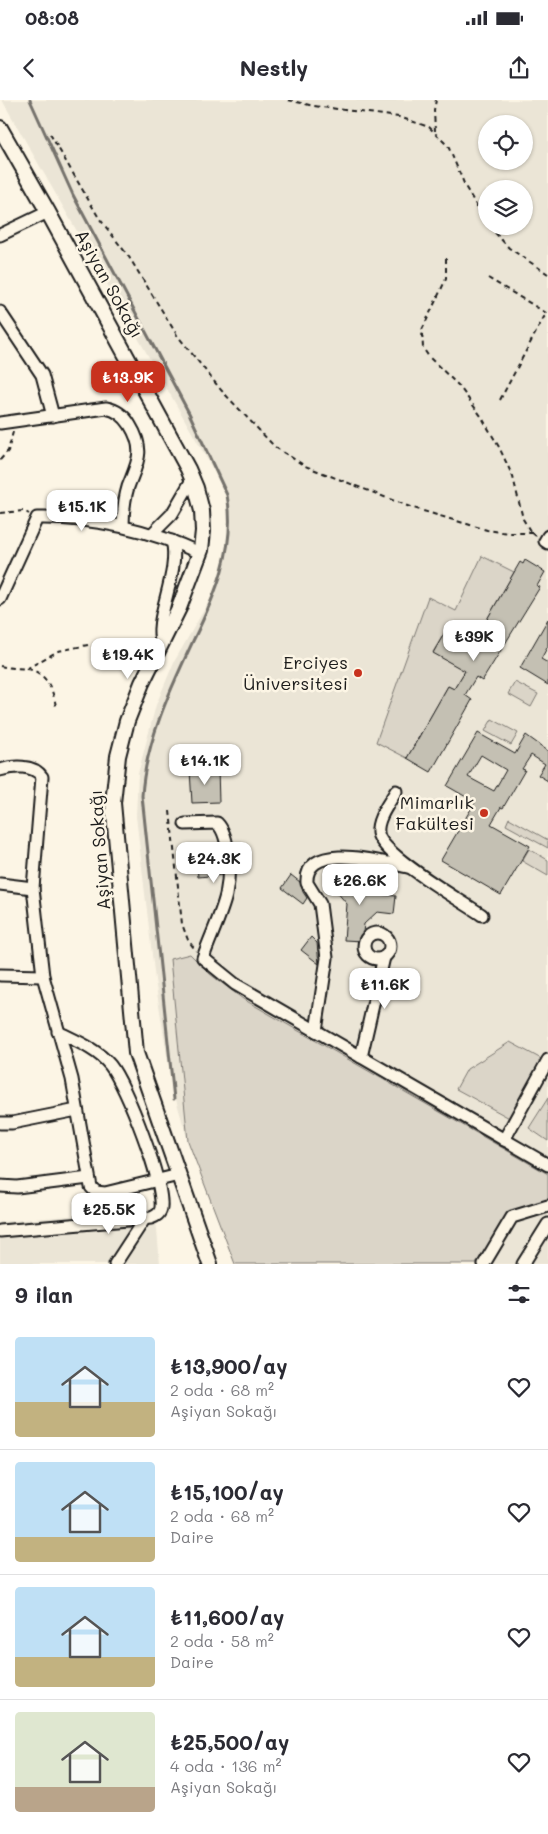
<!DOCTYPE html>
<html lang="tr">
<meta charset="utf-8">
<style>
body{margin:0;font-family:Mali,sans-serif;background:#f2f2f3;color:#2b2b33;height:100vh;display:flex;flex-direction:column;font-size:19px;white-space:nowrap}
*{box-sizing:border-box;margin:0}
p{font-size:16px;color:#7c7c81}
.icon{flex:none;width:28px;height:28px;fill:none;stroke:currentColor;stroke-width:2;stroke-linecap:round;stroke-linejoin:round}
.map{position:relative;height:1164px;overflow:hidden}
.panel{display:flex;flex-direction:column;background:#fff;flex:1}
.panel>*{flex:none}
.tools{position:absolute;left:478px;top:15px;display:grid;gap:10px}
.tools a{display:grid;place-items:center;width:55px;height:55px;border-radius:50%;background:#fff;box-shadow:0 1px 4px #0004;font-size:25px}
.price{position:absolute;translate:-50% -42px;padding:0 11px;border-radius:10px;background:#fff;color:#222;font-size:16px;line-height:32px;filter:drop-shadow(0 1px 2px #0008)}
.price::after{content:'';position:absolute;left:50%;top:30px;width:15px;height:11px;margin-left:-8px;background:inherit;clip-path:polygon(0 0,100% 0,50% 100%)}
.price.selected{background:#c8321e;color:#fff}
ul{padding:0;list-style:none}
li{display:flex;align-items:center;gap:15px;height:125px;padding:0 15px}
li+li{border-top:1px solid #e1e1e2}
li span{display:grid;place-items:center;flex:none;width:140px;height:100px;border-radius:5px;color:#555}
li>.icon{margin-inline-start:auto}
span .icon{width:60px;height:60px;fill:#fffc;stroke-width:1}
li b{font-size:21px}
h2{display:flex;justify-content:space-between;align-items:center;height:60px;padding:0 15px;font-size:21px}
.status{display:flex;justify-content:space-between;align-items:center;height:35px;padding:0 25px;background:#fff;direction:ltr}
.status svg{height:14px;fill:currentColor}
header{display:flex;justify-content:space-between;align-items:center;height:65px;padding:0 15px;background:#fff;font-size:22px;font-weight:700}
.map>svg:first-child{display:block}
</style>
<div class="status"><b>08:08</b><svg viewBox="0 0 49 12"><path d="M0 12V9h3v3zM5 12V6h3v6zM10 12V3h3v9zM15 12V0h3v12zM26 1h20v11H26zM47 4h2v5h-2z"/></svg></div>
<header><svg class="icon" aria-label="back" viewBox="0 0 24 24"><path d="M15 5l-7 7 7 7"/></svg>Nestly<svg class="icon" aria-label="share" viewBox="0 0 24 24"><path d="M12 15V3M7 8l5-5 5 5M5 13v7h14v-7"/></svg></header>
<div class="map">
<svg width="548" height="1164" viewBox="0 0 548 1164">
<rect width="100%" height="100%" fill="#fcf5e5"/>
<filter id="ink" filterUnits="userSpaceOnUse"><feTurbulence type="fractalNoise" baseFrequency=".02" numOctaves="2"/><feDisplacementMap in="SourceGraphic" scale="10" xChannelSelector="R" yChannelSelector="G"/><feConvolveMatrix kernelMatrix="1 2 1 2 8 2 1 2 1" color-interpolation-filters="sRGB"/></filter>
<g filter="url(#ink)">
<g fill="#ebe5d6" fill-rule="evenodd">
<path d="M 2,0 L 548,0 L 548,1164 L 235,1164 L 188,1041 L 172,986 L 155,880 L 136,716 L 138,674 L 156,605 L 174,562 L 216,489 L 225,462 L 231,428 L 229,402 L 226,392 ZM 486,24 L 524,24 L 524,61 L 486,61 ZM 486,89 L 524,89 L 524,126 L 486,126 Z"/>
<path d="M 155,1108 L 160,1164 L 0,1164 L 0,1122 Z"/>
</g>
<g fill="#dbd5c8" stroke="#7c7872">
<path d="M 482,456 L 514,472 L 474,542 L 448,527 L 433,552 L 465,571 L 454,589 L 448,586 L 407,658 L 376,642 L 428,497 L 456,511 Z"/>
<path d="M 515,582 L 538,594 L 531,607 L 508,594 Z"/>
<path d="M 492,619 L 518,633 L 511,645 L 485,631 Z"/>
<path d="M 509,718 L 548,740 L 548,748 L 506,725 Z"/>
<path d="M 529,749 L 548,760 L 548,776 L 522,761 Z"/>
<path d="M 190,854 L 210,874 L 243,899 L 548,1074 L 548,1100 L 503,1119 L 478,1164 L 235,1164 L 188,1041 L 170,859 Z"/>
<path d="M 510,942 L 547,962 L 515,1021 L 456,989 L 467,969 Z"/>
<path d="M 548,998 L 548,1041 L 529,1028 Z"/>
</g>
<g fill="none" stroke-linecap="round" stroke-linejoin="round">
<path stroke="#75726c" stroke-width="3" d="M 30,0 L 73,95 L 189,313 L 227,395 C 237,446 215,496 193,541 C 171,588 145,643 142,696 L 174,999"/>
</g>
<g fill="#c4c0b3" stroke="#1c1c1c" fill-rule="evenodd">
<path d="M 525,460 L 545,472 L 537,486 L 540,487 L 482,581 L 476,577 L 465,595 L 472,600 L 431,672 L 407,658 L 448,586 L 454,589 L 465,571 L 433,553 L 448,527 L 474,542 L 520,462 L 523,464 Z"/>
<path d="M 548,519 L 548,546 L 541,559 L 548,563 L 548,585 L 520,568 Z"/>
<path d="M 478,633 L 515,654 L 526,635 L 548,651 L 548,681 L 538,675 L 545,664 L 531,655 L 522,669 L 525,670 L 503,708 L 501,707 L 491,724 L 530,746 L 501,795 L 441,760 L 475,702 L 447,686 ZM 481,655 L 506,670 L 494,691 L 468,677 Z"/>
<path d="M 218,669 L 219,702 L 192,703 L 190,670 Z"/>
<path d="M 219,744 L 221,775 L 198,777 L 195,747 Z"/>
<path d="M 344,772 L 360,792 L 396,796 L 394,814 L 377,812 L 364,824 L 362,841 L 344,840 L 347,804 L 330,784 Z"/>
<path d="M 291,775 L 300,782 L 303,792 L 307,798 L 303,804 L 282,788 Z"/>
<path d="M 311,837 L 317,843 L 319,864 L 301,850 Z"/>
</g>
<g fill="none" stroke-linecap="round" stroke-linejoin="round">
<defs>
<g id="minor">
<path d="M 0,135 L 48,112"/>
<path d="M 0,212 L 42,275 L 53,316"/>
<path d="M 0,323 L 106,308 C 117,310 124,315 130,325 C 146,351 137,363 128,387 C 124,400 123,413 123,426"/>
<path d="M 152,434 L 172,414 L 193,378"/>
<path d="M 548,436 L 545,441 L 548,443"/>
<path d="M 0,499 L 37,418 C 94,417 148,429 200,453"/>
<path d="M 162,543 C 152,521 181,472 172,441"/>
<path d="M 0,670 C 12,666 34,664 42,677 L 33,788 L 43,876 L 72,979 L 91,1087 L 96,1092 L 105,1093 L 179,1075"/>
<path d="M 396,691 C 390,702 376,719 378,733 C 381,755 462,801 482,815"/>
<path d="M 185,724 L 217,723 C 231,737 230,776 226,795 C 221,816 210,837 203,858 L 235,884 L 548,1065"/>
<path d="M 0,784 L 33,788"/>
<circle cx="377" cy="846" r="13"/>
<path d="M 0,875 L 43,876"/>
<path d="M 316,931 L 327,858 L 320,804 L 307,783 C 304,739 385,763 408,767"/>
<path d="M 361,957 L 384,857"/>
<path d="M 0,1023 L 12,1023 L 77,1010"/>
<path d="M 504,1040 L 548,960"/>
<path d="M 0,1086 L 17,1087 L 89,1078"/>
<path d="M 0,1131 L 151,1118 C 156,1116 160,1114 161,1108 C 164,1082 126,985 110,965 C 97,949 76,941 58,932"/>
<path d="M 115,1164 L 145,1118"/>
<path d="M 484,1164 L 512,1117 L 548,1106"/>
<path d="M 523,1164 L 548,1124"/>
</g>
<path id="tertiary" d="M 0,28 L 48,112 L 188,369 L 196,388 L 202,411 L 203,431 L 201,450 L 179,508 L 142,583 L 127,621 L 118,656 L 113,703 L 136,953 L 210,1164"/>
</defs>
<use href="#minor" stroke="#1c1c1c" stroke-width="15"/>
<use href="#tertiary" stroke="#1c1c1c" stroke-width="18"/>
<g stroke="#1c1c1c" stroke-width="2" stroke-dasharray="5 4" stroke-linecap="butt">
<path d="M 288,0 L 314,6 L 399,17 L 429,27 L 448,46 L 466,88 L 486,122"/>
<path d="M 435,31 L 434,10 L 436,0"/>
<path d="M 50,34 L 99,118 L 129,157 L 177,235 L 221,290 L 275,347 L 305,366 L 410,407 L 487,430 L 509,433 L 533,433"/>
<path d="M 489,126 L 509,148 L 548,174"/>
<path d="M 446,158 L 446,179 L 422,230 L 423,248 L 429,257 L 459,286 L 481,316 L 499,347 L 513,377 L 523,419 L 530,431 L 536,436"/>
<path d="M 488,178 L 548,214"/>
<path d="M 500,300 L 544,217 L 548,215"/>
<path d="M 0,360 L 8,351 L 13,332"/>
<path d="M 0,413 L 24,411 L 29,414"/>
<path d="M 0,566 C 9,568 18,568 27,569 C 46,571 54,592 56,607"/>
<path d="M 26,569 L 58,551 L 88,545"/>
<path d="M 170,711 L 182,824 L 188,840 L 196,851"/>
</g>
<use href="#minor" stroke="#fcf5e5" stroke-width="11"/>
<use href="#tertiary" stroke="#fcf5e5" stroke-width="14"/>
</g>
</g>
<g fill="#c8321e" stroke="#fcf5e5" stroke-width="2">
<circle cx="358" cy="573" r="5"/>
<circle cx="484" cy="713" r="5"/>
</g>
<g text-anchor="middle" stroke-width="5" stroke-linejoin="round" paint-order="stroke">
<g font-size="18" fill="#1c1c1c" stroke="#fcf5e5">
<text transform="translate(109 184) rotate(61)" y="6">Aşiyan Sokağı</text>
<text transform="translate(100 750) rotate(-94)" y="6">Aşiyan Sokağı</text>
</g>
<g font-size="18" fill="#1c1c1c" stroke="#fcf5e5" text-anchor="end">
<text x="348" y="569">Erciyes<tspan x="348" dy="21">Üniversitesi</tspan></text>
<text x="474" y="709">Mimarlık<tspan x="474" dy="21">Fakültesi</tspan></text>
</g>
</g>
</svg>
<div class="tools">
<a><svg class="icon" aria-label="locate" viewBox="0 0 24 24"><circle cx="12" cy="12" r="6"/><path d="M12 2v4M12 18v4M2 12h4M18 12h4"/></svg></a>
<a><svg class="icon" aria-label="layers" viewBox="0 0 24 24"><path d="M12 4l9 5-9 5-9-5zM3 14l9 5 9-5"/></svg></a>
</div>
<b class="price selected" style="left:128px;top:303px">₺13.9K</b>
<b class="price" style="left:82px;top:432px">₺15.1K</b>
<b class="price" style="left:474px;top:562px">₺39K</b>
<b class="price" style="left:128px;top:580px">₺19.4K</b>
<b class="price" style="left:205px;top:686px">₺14.1K</b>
<b class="price" style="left:214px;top:784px">₺24.3K</b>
<b class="price" style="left:360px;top:806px">₺26.6K</b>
<b class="price" style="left:385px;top:910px">₺11.6K</b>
<b class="price" style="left:109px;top:1135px">₺25.5K</b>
</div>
<section class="panel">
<h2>9 ilan<svg class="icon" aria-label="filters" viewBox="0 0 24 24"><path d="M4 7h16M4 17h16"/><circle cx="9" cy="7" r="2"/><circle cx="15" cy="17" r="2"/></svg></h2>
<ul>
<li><span style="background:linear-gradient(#bfe0f5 65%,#c2b280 0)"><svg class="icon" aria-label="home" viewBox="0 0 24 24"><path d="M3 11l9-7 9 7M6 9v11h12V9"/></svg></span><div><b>₺13,900/ay</b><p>2 oda · 68 m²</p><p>Aşiyan Sokağı</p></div><svg class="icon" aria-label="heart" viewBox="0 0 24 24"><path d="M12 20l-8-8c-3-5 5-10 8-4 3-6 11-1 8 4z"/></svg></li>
<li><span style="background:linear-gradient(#bfe0f5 75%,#c2b280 0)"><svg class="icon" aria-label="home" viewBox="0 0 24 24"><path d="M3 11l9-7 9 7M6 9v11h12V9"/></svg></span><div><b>₺15,100/ay</b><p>2 oda · 68 m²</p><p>Daire</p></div><svg class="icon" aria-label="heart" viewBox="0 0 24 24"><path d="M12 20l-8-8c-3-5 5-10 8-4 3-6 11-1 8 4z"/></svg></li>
<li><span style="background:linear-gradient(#bfe0f5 70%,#c2b280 0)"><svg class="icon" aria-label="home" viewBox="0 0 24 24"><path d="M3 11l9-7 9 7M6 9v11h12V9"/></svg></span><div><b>₺11,600/ay</b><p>2 oda · 58 m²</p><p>Daire</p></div><svg class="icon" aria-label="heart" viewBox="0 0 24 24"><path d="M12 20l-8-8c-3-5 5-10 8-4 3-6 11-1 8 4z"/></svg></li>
<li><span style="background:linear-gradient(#dfe7d0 75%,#b9a48a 0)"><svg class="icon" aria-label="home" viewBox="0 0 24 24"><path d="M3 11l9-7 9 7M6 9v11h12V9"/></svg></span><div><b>₺25,500/ay</b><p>4 oda · 136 m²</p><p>Aşiyan Sokağı</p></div><svg class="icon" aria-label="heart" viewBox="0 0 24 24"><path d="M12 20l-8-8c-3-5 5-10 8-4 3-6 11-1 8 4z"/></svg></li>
</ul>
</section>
